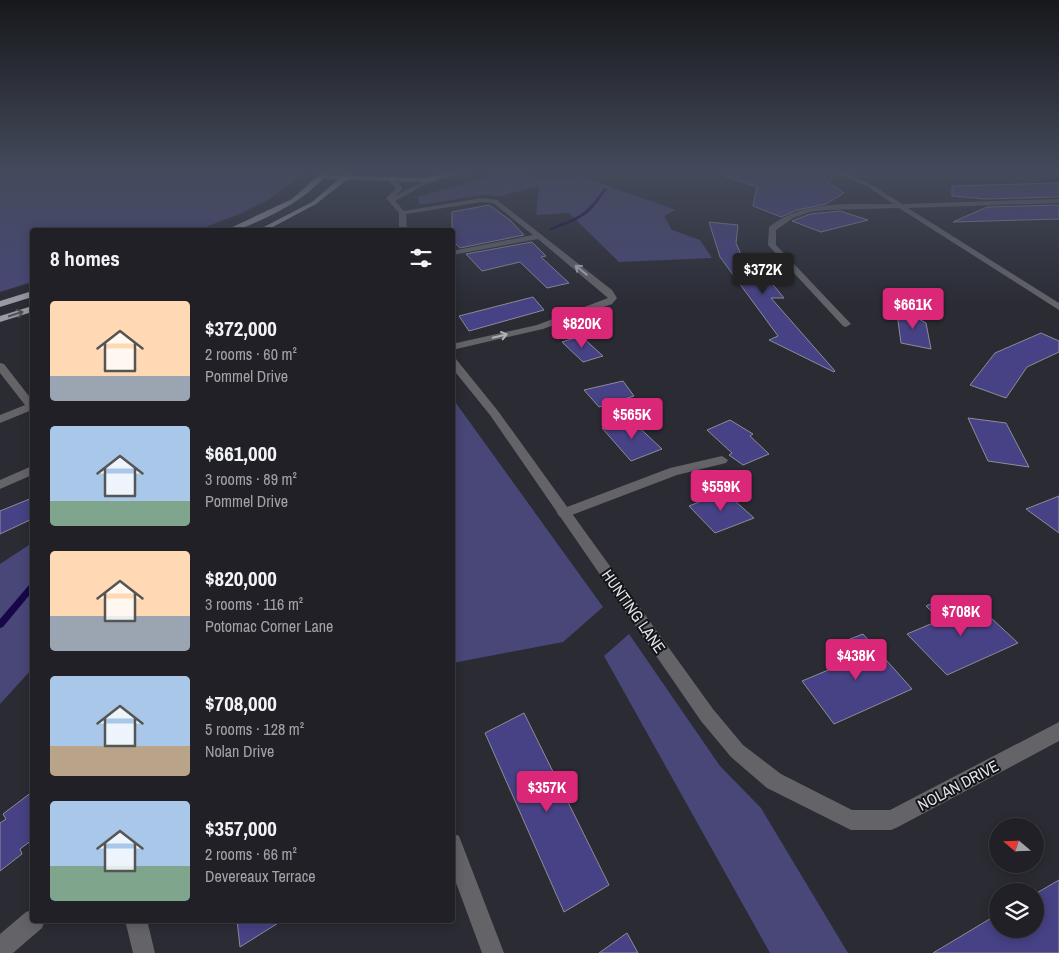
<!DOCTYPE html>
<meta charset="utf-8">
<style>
body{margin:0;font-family:"Archivo Narrow",sans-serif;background:#28282e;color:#f1f3f6;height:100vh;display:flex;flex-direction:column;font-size:19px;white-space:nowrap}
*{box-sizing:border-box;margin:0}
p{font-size:16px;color:#a2a3a7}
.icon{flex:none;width:28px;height:28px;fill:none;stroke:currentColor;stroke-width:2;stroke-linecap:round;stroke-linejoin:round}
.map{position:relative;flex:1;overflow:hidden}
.sheet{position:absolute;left:30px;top:228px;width:425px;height:695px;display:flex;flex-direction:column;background:#202026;border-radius:5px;box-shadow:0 2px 12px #0003,0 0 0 1px #3d3e43}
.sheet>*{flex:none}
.needle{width:32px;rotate:289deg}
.controls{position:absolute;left:989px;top:818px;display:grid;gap:10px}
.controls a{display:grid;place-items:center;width:55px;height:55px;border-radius:50%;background:#202026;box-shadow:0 2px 12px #0003,0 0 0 1px #3d3e43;font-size:25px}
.price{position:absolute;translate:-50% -42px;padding:0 11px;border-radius:5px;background:#db2777;color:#fff;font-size:16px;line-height:32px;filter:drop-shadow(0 1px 2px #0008)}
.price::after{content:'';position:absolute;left:50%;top:30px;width:15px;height:11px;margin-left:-8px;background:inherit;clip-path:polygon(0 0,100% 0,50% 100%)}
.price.on{background:#222;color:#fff}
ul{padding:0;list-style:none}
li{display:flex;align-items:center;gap:15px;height:125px;padding:0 20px}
li span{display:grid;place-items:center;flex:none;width:140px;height:100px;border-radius:5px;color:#555}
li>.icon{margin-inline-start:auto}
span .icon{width:60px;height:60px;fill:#fffc;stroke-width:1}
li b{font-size:21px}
h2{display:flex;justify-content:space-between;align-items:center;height:60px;padding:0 20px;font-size:21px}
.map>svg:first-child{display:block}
</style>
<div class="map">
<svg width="1059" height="953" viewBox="0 0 1059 953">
<rect width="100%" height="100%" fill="#2a2b33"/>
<g fill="#484778">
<path d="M 0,172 L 306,172 L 266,201 L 239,214 L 198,230 L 32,230 L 32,282 L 0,292 Z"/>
<path d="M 505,172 L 519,172 L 540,179 L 583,177 L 676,210 L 664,216 L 672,230 L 700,240 L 712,258 L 619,262 L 569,213 L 536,215 L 539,186 L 500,196 L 483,195 L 419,205 L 418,197 Z"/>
<path d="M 453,399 L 603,607 L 563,642 L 453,663 Z"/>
<path d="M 32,543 L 32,669 L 0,704 L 0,564 Z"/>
<path d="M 629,634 L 720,766 L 761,808 L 848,953 L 770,953 L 604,656 Z"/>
</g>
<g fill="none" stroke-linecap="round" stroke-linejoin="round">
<g fill="#170749" fill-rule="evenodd">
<path d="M 604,188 L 607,189 C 601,197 596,205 589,212 C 579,220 565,225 552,230 L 550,230 L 550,228 C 562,223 576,219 586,210 C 593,204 599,196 604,188 Z"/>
<path d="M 32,584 L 32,592 L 3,627 L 0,628 L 0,619 L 29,585 Z"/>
</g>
</g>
<g fill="#464285" stroke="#8c8d97">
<path d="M 723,172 L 832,172 L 834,174 L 829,183 L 844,193 L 826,204 L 797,210 L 781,217 L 753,206 L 757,187 L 723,176 Z"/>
<path d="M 1059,183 L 1059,197 L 985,199 L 952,196 L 952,186 Z"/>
<path d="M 489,205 L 510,220 L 524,235 L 460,248 L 452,240 L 452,212 Z"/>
<path d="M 1059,205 L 1059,219 L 953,222 L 987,207 Z"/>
<path d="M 840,211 L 868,220 L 821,232 L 792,221 L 810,214 Z"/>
<path d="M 709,222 L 738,225 L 736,243 L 743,259 L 748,259 L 756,269 L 760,269 L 784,298 L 771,298 L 835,371 L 834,372 L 769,340 L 778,336 L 720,257 Z"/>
<path d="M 532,242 L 546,256 L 541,257 L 569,283 L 547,288 L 520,262 L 482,271 L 466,254 Z"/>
<path d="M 533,297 L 544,310 L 469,331 L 459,316 Z"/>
<path d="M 896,306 L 926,323 L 931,349 L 901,343 Z"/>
<path d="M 1041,333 L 1059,341 L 1059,352 L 1027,367 L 1006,398 L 970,385 L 995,353 Z"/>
<path d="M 581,336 L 603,356 L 583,362 L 562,342 Z"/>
<path d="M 623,381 L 634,396 L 599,407 L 584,390 Z"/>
<path d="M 968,418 L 1006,423 L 1029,467 L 988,461 Z"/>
<path d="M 631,420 L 662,449 L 631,461 L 602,428 Z"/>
<path d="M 730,420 L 753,434 L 750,436 L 769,454 L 743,465 L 729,455 L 732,453 L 707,430 Z"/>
<path d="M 725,492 L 754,518 L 715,533 L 689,506 Z"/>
<path d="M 1059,496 L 1059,533 L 1026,509 Z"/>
<path d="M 32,498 L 32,519 L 0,534 L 0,511 Z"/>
<path d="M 943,599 L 955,611 L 975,603 L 1018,643 L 947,675 L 907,634 L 940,620 L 926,606 Z"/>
<path d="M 863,634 L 912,689 L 834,724 L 802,681 L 833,668 L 826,659 L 851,649 L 845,641 Z"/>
<path d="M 524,713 L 609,885 L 564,912 L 485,733 Z"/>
<path d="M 32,792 L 32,840 L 20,849 L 22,854 L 0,871 L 0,823 L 6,819 L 3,814 Z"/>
<path d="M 1059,880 L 1059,953 L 933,953 L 998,914 L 998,929 L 1035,929 L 1035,894 Z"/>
<path d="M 237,920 L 283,920 L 240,947 Z"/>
<path d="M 627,933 L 638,953 L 599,953 Z"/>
</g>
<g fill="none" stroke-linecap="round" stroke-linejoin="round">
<path fill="#636368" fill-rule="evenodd" d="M 722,456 L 728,460 L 726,463 L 677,475 L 564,518 L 559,516 L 557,513 L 559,510 L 670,468 Z"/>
<g fill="#636368" fill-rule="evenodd">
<path d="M 834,172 L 843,172 L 872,185 L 902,204 L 1059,199 L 1059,203 L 908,208 L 1059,303 L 1059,310 L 899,208 L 825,210 L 810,212 L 793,218 L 776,230 L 776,245 L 851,324 L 846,327 L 843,326 L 768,245 L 769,227 C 804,199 852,205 893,204 L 868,187 Z"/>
<path d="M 438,177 L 440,180 L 422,186 L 395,201 L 404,211 L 482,198 L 497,200 L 612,290 L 617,298 L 612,304 L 543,329 L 452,350 L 452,344 L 537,325 L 608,298 L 538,239 L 452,255 L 452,251 L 533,235 L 493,203 L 482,202 L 406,214 L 407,230 L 399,230 L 399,213 L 386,198 L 396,189 L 388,180 L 388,178 C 394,177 401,183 402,189 L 395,196 L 418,184 Z"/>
<path d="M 452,358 L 456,359 L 498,411 L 713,709 L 743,745 L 781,774 L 852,810 L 890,810 L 1059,722 L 1059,741 L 898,827 L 891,830 L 851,830 L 767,788 L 731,757 L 701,721 L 490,415 L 452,368 Z"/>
<path d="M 0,363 L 4,364 L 32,400 L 32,410 L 0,423 L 0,415 L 25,405 L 0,373 Z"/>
<path d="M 32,466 L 32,475 L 0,489 L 0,480 Z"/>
<path d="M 452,833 L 459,836 L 504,953 L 482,953 L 452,872 Z"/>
<path d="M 32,910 L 32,920 L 45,920 L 42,928 L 13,953 L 0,953 L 0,934 L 26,912 Z"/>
<path d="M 125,920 L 147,920 L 155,953 L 133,953 Z"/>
</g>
<path fill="#82838a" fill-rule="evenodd" d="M 456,172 L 472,172 L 424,182 L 323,179 L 320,177 L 323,175 L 424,178 Z"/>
<g fill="#9a9ba4" fill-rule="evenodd">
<path d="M 322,172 L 329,172 C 307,199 276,214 245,227 L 237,230 L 226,230 L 292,199 Z"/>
<path d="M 347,172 L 353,172 L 349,178 L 316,204 L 267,230 L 258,230 L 312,202 Z"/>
<path d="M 32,291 L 32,297 L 0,307 L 0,301 Z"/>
<path d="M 32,306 L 32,312 L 0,322 L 0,316 Z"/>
</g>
</g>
<defs><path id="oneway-shaft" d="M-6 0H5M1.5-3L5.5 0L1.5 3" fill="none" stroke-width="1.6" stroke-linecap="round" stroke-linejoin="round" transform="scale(1.25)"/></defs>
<g stroke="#b0b0b5">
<use href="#oneway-shaft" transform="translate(581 270) rotate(-141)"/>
<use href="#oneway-shaft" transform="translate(500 336) rotate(-13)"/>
</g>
<use stroke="#505156" href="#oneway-shaft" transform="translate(16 314) rotate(-18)"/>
<linearGradient id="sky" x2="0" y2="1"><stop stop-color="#17181c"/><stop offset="0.56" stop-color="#444a5b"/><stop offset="1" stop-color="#444a5b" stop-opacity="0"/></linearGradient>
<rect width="1059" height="306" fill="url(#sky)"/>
<g text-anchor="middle" stroke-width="4" stroke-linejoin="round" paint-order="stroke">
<g font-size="16" fill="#e3e3e9" stroke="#131417">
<text transform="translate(634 611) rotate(55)" y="6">HUNTING LANE</text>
<text transform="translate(958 785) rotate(-28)" y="6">NOLAN DRIVE</text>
</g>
</g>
</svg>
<div class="controls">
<a><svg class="needle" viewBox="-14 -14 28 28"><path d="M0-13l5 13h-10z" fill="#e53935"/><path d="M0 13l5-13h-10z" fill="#a2a3a7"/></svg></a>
<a><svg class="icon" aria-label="layers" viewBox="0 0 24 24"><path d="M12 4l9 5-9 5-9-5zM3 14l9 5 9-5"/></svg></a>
</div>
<b class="price on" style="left:763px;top:295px">$372K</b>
<b class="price" style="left:913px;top:330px">$661K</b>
<b class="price" style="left:582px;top:349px">$820K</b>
<b class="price" style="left:632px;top:440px">$565K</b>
<b class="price" style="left:721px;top:512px">$559K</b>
<b class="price" style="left:961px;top:637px">$708K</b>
<b class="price" style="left:856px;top:681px">$438K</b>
<b class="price" style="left:547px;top:813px">$357K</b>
<section class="sheet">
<h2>8 homes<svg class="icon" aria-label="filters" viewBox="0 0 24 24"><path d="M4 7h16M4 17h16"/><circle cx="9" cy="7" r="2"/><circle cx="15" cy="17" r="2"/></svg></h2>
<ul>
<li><span style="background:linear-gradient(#ffd9b3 75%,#9aa5b1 0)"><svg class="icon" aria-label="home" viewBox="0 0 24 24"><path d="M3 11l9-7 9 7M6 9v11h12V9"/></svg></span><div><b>$372,000</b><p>2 rooms · 60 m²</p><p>Pommel Drive</p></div></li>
<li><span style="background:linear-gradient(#a9c7e8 75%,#7fa58c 0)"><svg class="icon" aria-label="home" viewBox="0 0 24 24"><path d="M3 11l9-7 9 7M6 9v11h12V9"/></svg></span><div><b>$661,000</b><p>3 rooms · 89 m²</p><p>Pommel Drive</p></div></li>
<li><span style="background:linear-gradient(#ffd9b3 65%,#9aa5b1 0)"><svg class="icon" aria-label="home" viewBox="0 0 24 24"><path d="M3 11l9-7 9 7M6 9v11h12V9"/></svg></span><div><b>$820,000</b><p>3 rooms · 116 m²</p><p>Potomac Corner Lane</p></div></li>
<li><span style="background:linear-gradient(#a9c7e8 70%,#b9a48a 0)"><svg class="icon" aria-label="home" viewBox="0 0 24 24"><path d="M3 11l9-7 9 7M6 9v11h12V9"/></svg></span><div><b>$708,000</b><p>5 rooms · 128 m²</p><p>Nolan Drive</p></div></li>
<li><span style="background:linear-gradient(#a9c7e8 65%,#7fa58c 0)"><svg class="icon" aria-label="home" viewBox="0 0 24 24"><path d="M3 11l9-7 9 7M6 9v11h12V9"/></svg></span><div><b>$357,000</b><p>2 rooms · 66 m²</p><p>Devereaux Terrace</p></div></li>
</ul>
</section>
</div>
